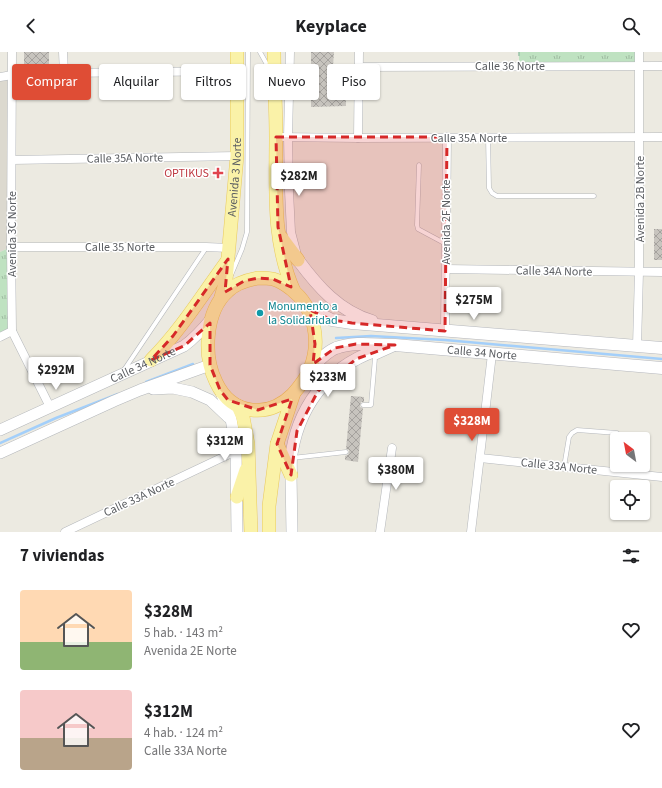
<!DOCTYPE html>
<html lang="es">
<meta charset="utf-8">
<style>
body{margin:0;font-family:"Source Sans 3",sans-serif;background:#f6f6f6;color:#202124;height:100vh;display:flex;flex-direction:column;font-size:15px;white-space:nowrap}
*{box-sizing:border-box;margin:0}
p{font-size:13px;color:#757577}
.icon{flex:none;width:22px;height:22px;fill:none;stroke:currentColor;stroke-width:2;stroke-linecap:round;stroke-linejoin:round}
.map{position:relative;height:480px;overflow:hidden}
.drawer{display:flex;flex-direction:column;background:#fff;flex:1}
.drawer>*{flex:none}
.top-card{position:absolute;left:12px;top:12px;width:400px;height:36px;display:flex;gap:8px}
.needle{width:26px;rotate:328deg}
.fabs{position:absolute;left:610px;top:380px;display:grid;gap:8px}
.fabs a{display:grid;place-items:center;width:40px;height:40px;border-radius:4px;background:#fff;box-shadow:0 1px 3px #0004;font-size:20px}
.price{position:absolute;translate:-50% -34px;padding:0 9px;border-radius:4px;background:#fff;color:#222;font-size:13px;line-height:26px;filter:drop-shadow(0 1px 2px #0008)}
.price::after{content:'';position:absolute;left:50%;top:24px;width:12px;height:9px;margin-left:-6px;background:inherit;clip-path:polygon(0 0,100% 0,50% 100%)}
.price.active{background:#df4d35;color:#fff}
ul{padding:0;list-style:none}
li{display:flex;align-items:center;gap:12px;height:100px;padding:0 20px}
li span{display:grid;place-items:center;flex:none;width:112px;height:80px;border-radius:4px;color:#555}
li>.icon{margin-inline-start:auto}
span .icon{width:48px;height:48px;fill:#fffc;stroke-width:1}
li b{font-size:17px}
h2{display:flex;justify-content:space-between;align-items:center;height:48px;padding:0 20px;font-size:17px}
.pill{padding:0 14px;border-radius:4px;background:#fff;box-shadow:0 1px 3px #0004;font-size:14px;line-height:36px}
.pill.active{background:#df4d35;color:#fff}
header{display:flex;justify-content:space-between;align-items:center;height:52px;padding:0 20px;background:#fff;font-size:18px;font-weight:700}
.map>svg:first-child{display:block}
</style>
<header><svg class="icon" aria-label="back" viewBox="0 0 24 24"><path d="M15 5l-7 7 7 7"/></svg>Keyplace<svg class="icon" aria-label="search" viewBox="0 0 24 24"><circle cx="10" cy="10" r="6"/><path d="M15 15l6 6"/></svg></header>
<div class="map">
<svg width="662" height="480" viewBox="0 0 662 480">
<defs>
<pattern id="grass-tufts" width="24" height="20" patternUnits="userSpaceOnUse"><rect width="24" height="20" fill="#bfe2c1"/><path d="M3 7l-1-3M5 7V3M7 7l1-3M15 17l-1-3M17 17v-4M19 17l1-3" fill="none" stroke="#9ebaa0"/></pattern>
<pattern id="building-cross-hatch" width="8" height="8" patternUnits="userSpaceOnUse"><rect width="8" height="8" fill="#c7c4be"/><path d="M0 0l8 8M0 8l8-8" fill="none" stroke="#a5a29e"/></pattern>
</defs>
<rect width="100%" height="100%" fill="#eceae1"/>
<path fill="#dcd9cf" d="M 12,23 L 11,195 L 0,200 L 0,25 Z"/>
<g fill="url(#grass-tufts)">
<rect x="519" y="0" width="120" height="14"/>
<path d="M 11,195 L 12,279 L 0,285 L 0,200 Z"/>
</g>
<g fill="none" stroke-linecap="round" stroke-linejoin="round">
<g stroke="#a3cffa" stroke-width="2.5">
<path d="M 336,286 L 371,284 L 445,288 L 662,307"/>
<path d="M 146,330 L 193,312"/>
<path d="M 0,391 L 56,366 L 118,342"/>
</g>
</g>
<g fill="url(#building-cross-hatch)">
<rect x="24" y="0" width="25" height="13"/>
<path d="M 311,0 L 334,0 L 333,14 L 345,15 L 346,54 L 311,55 Z"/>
<rect x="654" y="177" width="8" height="31"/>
<path d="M 351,344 L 364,345 L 364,350 L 361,350 L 360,353 L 360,355 L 363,356 L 358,410 L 345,408 L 345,404 L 348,403 L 349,400 L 349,398 L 346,397 Z"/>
</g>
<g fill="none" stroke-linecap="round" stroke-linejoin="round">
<defs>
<g id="service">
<path d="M 260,0 L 270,18"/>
<path d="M 488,85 L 489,136 L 492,141 L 497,144 L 594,144"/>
<path d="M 419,113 L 417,173 L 418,177 L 446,192"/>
<path d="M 231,223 L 242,197 L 247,180 L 248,0"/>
<path d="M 124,318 L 206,196"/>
<path d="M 363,353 L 371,353 L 375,306 L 395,297"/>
<path d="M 292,406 L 346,400"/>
<path d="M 564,415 L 569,385 L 572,381 L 577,378 L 617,381"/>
</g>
<g id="minor">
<path d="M 12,0 L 11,195 L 12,279 L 50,355"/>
<path d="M 63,0 L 64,21"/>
<path d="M 290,0 L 288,85 L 289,139 L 291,180 L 296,199"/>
<path d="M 359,15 L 662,14"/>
<path d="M 0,25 L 12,23 L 64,21 L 237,19"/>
<path d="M 276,85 L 358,86 L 662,85"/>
<path d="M 358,86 L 359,0"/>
<path d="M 12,108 L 237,104"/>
<path d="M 11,195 L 206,195 L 229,196"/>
<path d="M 446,217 L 662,220"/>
<path d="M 445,279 L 447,85"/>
<path d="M 0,285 L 12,279"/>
<path d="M 637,294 L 639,220 L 639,0"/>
<path d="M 480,406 L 662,425"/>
<path d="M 65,480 L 236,399"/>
<path d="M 380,480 L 392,396"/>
<path d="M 471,480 L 492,302"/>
</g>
<g id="tertiary">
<path d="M 153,337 L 173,336 L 192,340 L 210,348 L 228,365"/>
<path d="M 221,340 L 231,367 L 234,383 L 236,399 L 237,480"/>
<path id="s1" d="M 0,378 L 184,294 C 195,286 203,277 212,266"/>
<path d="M 0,401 L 114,349 L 140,338 L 210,313"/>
<path d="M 291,423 L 292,480"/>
</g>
<g id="secondary">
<path d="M 298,208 C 318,235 339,259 372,269"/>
<path d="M 308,256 L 332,268 L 352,271 L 662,296"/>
<path id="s2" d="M 310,318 C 317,310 326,300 336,296 C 355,289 376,293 395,293 L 662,316"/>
<path d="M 291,423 C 291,415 290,407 292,399 C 301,348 334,310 384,296"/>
</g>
<g id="primary">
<path d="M 274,0 C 274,29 276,57 276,85 C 276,137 272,190 294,239"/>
<path d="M 281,185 L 298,208"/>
<path d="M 258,226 C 263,226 268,226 273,227 C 280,229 286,233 291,237 C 315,255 321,290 310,317 C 306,327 300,334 293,342 C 282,353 269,360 252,358 C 235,356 223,345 216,330 C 203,304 205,259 228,239 C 236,231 247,228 258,226 Z"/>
<path id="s3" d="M 221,245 L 226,228 L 237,104 L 237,0"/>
<path d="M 151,308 C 180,279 203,242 227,209"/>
<path d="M 238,354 L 243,365 L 248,392 L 251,480"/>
<path d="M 277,392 L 291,423"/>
<path d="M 237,445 L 246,418"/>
<path d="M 269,480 L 269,454 L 277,392 L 294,341"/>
</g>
</defs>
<use href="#service" stroke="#b4b7bb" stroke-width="5"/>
<use href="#minor" stroke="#b4b7bb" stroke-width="9"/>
<use href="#tertiary" stroke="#b4b7bb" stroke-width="12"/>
<use href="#secondary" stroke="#b5b7bd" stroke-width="13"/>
<use href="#primary" stroke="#e9ca5d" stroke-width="14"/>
<path stroke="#99c2a7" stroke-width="1.5" stroke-dasharray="4 2" stroke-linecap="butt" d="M 519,0 L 519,6"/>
<use href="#service" stroke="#fff" stroke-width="4"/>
<use href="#minor" stroke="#fff" stroke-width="8"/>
<use href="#tertiary" stroke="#fff" stroke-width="11"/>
<use href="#secondary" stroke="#fff" stroke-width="12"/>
<use href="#primary" stroke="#faf2a8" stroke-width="13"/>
</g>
<path fill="#d62828" fill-opacity="0.2" stroke="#d62828" stroke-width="3" stroke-dasharray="8 5" stroke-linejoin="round" d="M 276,85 L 447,85 L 445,279 L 352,271 L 332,268 L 310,258 L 315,292 L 313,312 L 335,296 L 356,292 L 395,293 L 356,307 L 318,339 L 297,379 L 291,423 L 277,392 L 292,347 L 258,358 L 228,348 L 220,338 L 210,313 L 210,271 L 184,294 L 151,308 L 173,284 L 228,207 L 225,240 L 244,229 L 258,226 L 273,227 L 291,235 L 278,175 Z"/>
<path fill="#e0444e" stroke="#fff" stroke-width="1.5" d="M216 115h4v4h4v4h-4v4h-4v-4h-4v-4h4z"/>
<circle fill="#0f9aa8" stroke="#fff" stroke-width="1.5" cx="260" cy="261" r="4"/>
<g text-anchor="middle" stroke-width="3" stroke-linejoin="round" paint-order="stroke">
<g font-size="12" fill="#5a5d61" stroke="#fff">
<text x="510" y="18">Calle 36 Norte</text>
<text x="469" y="90">Calle 35A Norte</text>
<text transform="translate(125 106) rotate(-1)" y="4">Calle 35A Norte</text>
<text dy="4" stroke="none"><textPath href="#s3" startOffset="121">Avenida 3 Norte</textPath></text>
<text transform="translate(640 147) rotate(-90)" y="4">Avenida 2B Norte</text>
<text transform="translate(446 170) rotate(-90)" y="4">Avenida 2F Norte</text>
<text transform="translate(12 182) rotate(-90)" y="4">Avenida 3C Norte</text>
<text x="120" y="199">Calle 35 Norte</text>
<text transform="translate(554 219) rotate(1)" y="4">Calle 34A Norte</text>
<text dy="4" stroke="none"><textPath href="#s2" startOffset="181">Calle 34 Norte</textPath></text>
<text dy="4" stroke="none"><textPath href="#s1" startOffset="157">Calle 34 Norte</textPath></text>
<text transform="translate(559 414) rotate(6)" y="4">Calle 33A Norte</text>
<text transform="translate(139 445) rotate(-25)" y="4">Calle 33A Norte</text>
</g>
<g font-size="12" fill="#be3a42" stroke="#fff" text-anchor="end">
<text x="209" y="125">OPTIKUS</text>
</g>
<g font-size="12" fill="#0d838f" stroke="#fff" text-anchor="start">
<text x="268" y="258">Monumento a<tspan x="268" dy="14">la Solidaridad</tspan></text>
</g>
</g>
</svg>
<div class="fabs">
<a><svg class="needle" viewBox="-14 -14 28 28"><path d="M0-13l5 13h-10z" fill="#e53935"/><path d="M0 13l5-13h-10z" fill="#757577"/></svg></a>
<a><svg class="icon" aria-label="locate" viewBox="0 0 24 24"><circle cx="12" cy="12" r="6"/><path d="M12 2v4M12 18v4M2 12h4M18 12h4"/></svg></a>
</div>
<b class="price" style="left:299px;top:145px">$282M</b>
<b class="price" style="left:474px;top:269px">$275M</b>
<b class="price" style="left:56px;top:339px">$292M</b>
<b class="price" style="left:328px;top:346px">$233M</b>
<b class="price active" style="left:472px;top:390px">$328M</b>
<b class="price" style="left:225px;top:410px">$312M</b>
<b class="price" style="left:396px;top:439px">$380M</b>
<div class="top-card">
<a class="pill active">Comprar</a>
<a class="pill">Alquilar</a>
<a class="pill">Filtros</a>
<a class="pill">Nuevo</a>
<a class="pill">Piso</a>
</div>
</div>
<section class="drawer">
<h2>7 viviendas<svg class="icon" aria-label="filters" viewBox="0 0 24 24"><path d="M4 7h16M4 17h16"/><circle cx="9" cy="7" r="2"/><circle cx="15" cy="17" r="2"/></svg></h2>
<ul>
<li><span style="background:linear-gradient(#ffd9b3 65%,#8fb573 0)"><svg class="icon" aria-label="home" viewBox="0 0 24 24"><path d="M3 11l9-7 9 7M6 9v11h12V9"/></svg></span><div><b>$328M</b><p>5 hab. · 143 m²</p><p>Avenida 2E Norte</p></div><svg class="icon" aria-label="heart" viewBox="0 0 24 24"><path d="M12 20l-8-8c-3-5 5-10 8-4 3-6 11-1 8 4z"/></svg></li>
<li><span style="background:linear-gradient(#f6c9c9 60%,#b9a48a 0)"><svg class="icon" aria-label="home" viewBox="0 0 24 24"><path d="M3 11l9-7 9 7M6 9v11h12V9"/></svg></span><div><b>$312M</b><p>4 hab. · 124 m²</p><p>Calle 33A Norte</p></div><svg class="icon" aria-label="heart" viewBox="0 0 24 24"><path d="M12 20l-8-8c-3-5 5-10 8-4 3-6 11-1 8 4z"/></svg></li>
</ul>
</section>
